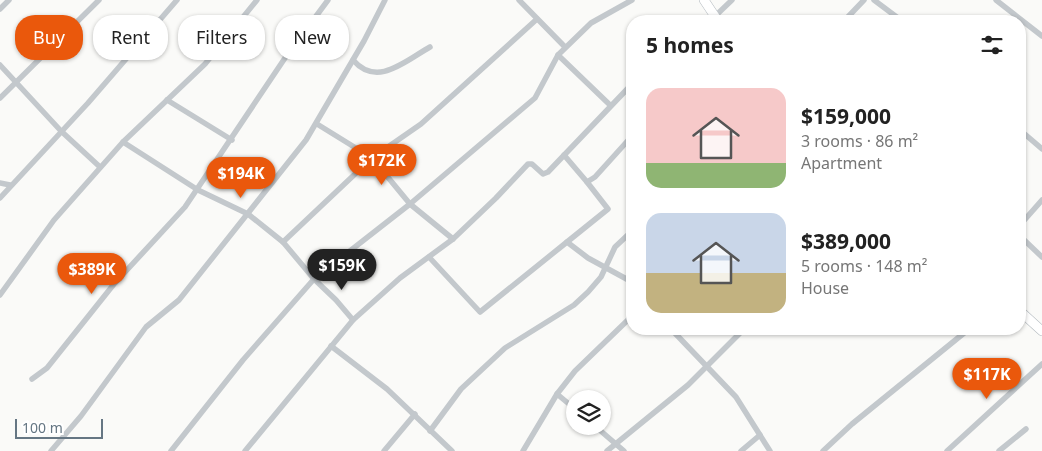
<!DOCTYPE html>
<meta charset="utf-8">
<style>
body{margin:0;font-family:"Noto Sans",sans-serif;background:#f2f2f2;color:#222;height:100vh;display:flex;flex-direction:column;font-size:19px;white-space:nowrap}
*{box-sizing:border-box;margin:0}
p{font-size:16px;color:#767676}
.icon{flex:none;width:28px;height:28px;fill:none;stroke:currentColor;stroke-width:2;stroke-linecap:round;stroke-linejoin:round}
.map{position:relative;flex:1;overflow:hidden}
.side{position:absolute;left:626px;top:15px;width:400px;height:320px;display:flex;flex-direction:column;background:#fff;border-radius:20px;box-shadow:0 1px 4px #0004}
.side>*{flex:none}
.guide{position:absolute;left:15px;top:15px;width:475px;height:45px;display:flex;gap:10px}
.fabs{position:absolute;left:566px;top:390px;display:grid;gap:10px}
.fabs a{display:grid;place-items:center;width:45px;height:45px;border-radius:50%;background:#fff;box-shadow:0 1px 4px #0004;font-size:25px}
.scale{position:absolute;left:15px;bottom:12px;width:88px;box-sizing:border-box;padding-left:5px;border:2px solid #657683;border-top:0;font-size:14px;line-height:18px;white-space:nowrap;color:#657683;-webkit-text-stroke:4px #fff;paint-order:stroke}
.price{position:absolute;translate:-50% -42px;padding:0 11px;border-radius:18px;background:#ea580c;color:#fff;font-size:16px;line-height:32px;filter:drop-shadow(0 1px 2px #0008)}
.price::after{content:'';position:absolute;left:50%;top:30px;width:15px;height:11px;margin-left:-8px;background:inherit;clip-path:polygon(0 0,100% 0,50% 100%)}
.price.on{background:#222;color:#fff}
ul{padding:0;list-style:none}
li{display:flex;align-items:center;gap:15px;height:125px;padding:0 20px}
li span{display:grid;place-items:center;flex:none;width:140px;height:100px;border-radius:15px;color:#555}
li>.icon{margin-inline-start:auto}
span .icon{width:60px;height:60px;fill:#fffc;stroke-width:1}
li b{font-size:21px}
h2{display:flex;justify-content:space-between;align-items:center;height:60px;padding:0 20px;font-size:21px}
.tag{padding:0 18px;border-radius:20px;background:#fff;box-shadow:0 1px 4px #0004;font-size:18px;line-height:45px}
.tag.on{background:#ea580c;color:#fff}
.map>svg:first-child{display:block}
</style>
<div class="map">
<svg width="1042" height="451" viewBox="0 0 1042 451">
<rect width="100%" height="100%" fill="#fafaf8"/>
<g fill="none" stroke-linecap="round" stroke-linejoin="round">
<defs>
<g id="secondary">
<path d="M 704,0 L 718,21"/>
<path d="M 1020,311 L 1042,331"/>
</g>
</defs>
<use href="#secondary" stroke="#b3babf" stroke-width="10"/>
<g stroke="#c3c8cc" stroke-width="5.5">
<path d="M 257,0 L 205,64 L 123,142 L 198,190 L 248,214 L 283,242 L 314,279 L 336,300 L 353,320"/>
<path d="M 519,0 L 565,47"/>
<path d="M 874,0 L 902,21"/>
<path d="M 996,0 L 1042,36"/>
<path d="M 0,9 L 9,0"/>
<path d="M 710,21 L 732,0"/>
<path d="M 844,21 L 864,0"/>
<path d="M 353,60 C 377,88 405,61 430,47"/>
<path d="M 0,65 L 61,131 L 100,167"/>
<path d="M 0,98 L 99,0"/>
<path d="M 167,100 L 232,140"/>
<path d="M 610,105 L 558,55 L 591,23 L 632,0"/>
<path d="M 317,124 L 372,158 L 410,204 L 453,239"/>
<path d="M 1020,130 L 1042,149"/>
<path d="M 564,155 L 587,182"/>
<path d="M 0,183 L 10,185"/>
<path d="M 0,198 L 88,103 L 177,0"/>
<path d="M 1020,225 L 1042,200"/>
<path d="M 1020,236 L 1042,257"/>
<path d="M 283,242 L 372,158 L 421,124 L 537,19"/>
<path d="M 567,242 L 608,209 L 587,182 L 595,177 L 632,136"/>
<path d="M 429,257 L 480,312 L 567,242 L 588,258 L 632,282"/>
<path d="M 0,295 L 54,220 L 123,142"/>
<path d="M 671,329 L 736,397 L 770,451"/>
<path d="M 331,346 L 387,389 L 452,451"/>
<path d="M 32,379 L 47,368 L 114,284 L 185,207 L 285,58 L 328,0"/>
<path d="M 557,394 L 575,371 L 632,316"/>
<path d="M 595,426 L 624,451"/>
<path d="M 430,431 L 461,389 L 505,348 L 574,305 L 588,292 L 601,277 L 615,247 L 632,231"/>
<path d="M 51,451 L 81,416 L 146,327 L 179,300 L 306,140 L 364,41 L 385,0"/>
<path d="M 171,451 L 243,360 L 314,279 L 410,204 L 535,98 L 558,55"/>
<path d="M 245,451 L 353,320 L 400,278 L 453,239 L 496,198 L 528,164 L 532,164 L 543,174 L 548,172 L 632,84"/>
<path d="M 384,451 L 415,414"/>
<path d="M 523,451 L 557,394 L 575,409"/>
<path d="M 607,451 L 688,385 L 744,329"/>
<path d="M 741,451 L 760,435"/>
<path d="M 823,451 L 852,424 L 969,329"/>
<path d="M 947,451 L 1042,364"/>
<path d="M 999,451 L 1026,429"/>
</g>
<use href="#secondary" stroke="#fff" stroke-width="9"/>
</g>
</svg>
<div class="fabs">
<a><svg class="icon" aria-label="layers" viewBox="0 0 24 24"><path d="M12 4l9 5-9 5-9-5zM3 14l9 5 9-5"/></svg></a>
</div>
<div class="scale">100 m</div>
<b class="price" style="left:382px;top:186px">$172K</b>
<b class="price" style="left:241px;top:199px">$194K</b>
<b class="price on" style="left:342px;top:291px">$159K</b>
<b class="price" style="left:92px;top:295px">$389K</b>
<b class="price" style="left:987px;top:400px">$117K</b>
<div class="guide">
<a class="tag on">Buy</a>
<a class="tag">Rent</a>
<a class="tag">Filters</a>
<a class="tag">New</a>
</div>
<section class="side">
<h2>5 homes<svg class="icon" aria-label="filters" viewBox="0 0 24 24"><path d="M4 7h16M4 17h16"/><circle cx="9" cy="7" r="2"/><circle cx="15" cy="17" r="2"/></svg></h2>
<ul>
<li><span style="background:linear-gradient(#f6c9c9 75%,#8fb573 0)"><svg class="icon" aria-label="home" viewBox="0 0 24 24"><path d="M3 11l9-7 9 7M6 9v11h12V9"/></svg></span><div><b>$159,000</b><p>3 rooms · 86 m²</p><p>Apartment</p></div></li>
<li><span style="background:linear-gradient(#c9d6e8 60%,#c2b280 0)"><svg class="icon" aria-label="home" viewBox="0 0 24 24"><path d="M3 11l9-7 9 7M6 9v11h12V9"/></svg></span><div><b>$389,000</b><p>5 rooms · 148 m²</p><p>House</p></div></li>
</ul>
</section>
</div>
